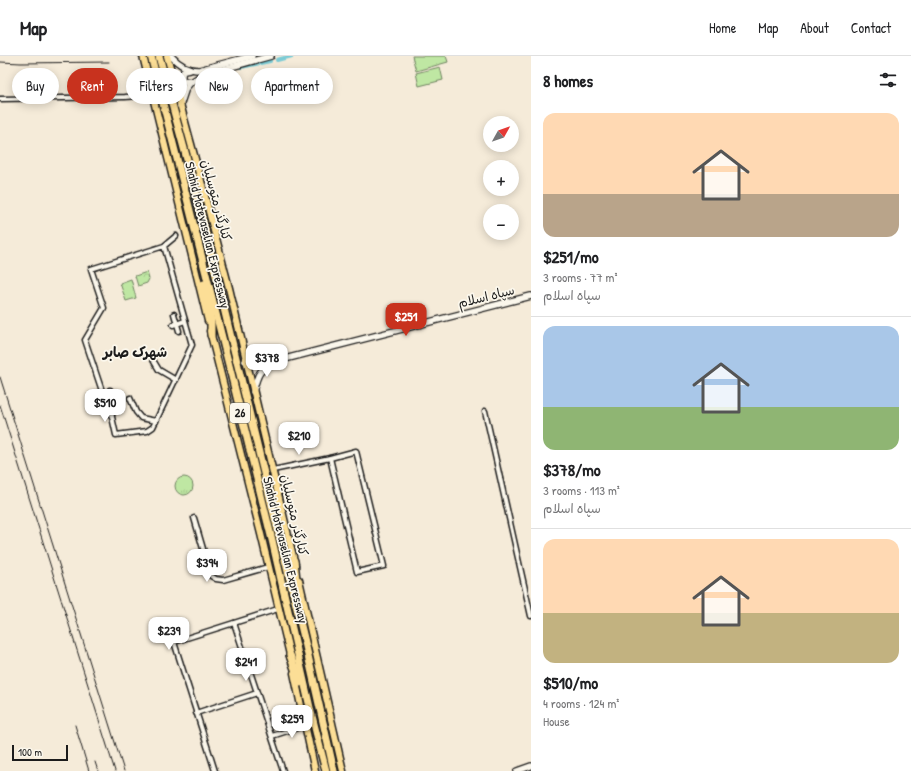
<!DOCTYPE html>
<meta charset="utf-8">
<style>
body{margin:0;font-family:"Patrick Hand","Playpen Sans Arabic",sans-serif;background:#f2f2f2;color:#202124;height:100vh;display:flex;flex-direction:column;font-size:15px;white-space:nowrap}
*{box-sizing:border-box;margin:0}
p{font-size:13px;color:#757577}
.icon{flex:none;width:22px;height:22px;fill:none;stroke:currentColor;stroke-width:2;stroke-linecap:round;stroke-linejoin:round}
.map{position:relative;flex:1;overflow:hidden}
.drawer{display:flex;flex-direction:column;background:#fff;width:380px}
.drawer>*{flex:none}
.top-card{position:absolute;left:12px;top:12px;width:380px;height:36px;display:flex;gap:8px}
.needle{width:26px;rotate:50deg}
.fabs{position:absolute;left:483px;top:60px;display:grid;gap:8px}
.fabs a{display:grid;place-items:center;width:36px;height:36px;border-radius:50%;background:#fff;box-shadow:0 2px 10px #0003;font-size:20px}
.scale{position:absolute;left:12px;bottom:10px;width:56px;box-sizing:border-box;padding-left:4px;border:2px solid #1c1c1c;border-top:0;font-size:11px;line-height:14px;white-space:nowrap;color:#1c1c1c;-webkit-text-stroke:3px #fbf7ec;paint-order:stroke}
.price{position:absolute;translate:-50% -34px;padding:0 9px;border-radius:8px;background:#fff;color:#222;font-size:13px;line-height:26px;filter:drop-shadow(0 1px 2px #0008)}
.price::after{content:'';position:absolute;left:50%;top:24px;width:12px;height:9px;margin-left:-6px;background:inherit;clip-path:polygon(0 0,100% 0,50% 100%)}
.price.active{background:#c8321e;color:#fff}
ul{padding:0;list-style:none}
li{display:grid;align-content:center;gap:8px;height:212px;padding:0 12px}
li+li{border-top:1px solid #e0e0e0}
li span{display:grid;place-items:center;height:124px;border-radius:12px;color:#555}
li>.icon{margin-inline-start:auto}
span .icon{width:72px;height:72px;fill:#fffc;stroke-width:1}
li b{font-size:17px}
h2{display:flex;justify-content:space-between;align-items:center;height:48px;padding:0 12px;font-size:17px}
.tag{padding:0 14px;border-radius:18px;background:#fff;box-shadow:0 2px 10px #0003;font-size:14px;line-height:36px}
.tag.active{background:#c8321e;color:#fff}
header{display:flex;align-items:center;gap:24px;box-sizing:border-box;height:56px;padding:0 20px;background:#fff;border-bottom:1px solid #e0e0e0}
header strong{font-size:19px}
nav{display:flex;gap:22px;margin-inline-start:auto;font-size:14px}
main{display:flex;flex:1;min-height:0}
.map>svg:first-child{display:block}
</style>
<header>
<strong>Map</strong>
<nav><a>Home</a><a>Map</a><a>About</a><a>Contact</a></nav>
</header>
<main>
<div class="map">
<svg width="531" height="715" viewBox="0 0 531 715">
<defs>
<pattern id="grass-tufts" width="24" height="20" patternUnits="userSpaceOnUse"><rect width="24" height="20" fill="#bfe7a3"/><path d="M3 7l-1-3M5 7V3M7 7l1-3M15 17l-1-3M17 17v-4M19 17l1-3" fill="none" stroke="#a4c68c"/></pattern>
<pattern id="forest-crowns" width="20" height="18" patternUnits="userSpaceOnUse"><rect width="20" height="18" fill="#bfe7a3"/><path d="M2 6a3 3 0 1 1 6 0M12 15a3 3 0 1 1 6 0" fill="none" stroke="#a4c68c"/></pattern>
</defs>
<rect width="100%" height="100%" fill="#f5ebd9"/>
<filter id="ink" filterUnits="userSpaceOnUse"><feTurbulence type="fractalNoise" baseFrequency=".025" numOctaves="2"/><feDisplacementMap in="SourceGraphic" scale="8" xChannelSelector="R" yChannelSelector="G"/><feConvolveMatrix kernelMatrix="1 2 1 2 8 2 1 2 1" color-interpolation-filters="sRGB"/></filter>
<g filter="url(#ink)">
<circle fill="url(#grass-tufts)" stroke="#6e8260" cx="184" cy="430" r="9"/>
<path fill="url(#forest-crowns)" stroke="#6e8260" d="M 147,216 L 149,223 L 147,227 L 138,230 L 135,220 Z"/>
<g fill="#bfe7a3" stroke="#6e8260">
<path d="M 412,0 L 446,0 L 448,6 L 416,15 Z"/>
<path d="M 440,11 L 443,24 L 419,30 L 416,17 Z"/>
<path d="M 131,223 L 136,242 L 126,245 L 120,227 Z"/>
</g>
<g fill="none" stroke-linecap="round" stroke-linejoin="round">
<g stroke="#7bcbd5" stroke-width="4">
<path d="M 277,4 L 292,0"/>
<path d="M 241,11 L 270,5"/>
</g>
<defs>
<g id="street">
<path d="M 0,43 L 125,41 L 153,39"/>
<path d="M 164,190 L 192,289 L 153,371 L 147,375 L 116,379 L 112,361 L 107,350 L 85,284 L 104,252 L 91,213 L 164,190 L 176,180"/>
<path d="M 174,258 L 179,275"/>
<path d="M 173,269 L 185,265"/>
<path d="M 153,304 L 159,314 L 176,324"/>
<path d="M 110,334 L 112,359"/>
<path d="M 130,342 L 136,356 L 141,362 L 156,365"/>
<path d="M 485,355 L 531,560"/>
<path d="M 356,395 L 384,510 L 357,516 L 330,402 Z"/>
<path d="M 273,414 L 330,402"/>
<path d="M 194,462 L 211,520 L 216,523 L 223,524 L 268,511"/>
<path d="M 234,567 L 283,715"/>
<path d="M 196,657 L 257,637"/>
<path d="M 272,680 L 306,669"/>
<path d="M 215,715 L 174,586 L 278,553"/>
</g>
<g id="secondary">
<path d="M 171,0 C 179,9 187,14 199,14 L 252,0"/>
<path d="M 190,14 L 184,15 L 182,18 L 182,23 L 184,25 L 191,26"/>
<path d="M 180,50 L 186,32 L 191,26 L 202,19 L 271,0"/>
<path d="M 245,305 L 249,307 L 273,305"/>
<path d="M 253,336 C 258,316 259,314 277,305 L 531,240"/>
<path d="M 517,715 L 531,710"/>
</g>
<g id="primary">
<path d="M 143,0 L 208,265"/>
<path d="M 167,0 L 201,125 L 229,232 L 295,509"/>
<path d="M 210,275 L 261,478 L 291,603"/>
<path d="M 299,524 L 343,715"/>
<path d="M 294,617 L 315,715"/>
</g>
<g id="highway">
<path d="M 151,0 L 230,313 L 272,484 L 311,656 L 326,715"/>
<path d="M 159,0 L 195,133 L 305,586 L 334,715"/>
<path d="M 204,228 L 211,265 L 211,279"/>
<path d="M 294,505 L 298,542"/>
<path d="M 290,599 L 300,627"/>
</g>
</defs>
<use href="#street" stroke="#1c1c1c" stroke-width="7"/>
<use href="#secondary" stroke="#1c1c1c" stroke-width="8"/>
<use href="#primary" stroke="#1c1c1c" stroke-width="9"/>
<use href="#highway" stroke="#1c1c1c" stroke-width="10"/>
<use href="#street" stroke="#fbf7ec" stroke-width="4"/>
<use href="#secondary" stroke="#fbf7ec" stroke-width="5.5"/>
<use href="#primary" stroke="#fcde96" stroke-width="6"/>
<use href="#highway" stroke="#fcde96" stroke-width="7"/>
<g stroke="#1c1c1c" stroke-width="1">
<path d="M 0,6 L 21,7 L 109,6"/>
<path d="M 0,321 L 124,715"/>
<path d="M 0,349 L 115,715"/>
<path d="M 75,669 L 89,715"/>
<path d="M 95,706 L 98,715"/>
</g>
</g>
</g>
<g text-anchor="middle" stroke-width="3.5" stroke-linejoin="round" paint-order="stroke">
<rect fill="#fbf7ec" stroke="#5f5e5a" stroke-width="1" x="230" y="347" width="20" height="20" rx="3"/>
<g font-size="12" font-weight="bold" fill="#1c1c1c">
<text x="240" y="361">26</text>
</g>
<g font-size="13" fill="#1c1c1c" stroke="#fbf7ec">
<text transform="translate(217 144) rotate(75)" y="5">کنارگذر متوسلیان</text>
<text transform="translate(208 179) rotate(76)" y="5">Shahid Motevaselian Expressway</text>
<text transform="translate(486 240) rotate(-14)" y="5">سپاه اسلام</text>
<text transform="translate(295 459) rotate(77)" y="5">کنارگذر متوسلیان</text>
<text transform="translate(286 494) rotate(76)" y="5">Shahid Motevaselian Expressway</text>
</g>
<g font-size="14" font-weight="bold" fill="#1c1c1c" stroke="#fbf7ec">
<text x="135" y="301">شهرک صابر</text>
</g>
</g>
</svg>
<div class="fabs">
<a><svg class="needle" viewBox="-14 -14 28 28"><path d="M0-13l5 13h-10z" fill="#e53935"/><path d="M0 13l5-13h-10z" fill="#757577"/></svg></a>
<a>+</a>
<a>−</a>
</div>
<div class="scale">100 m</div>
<b class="price active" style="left:406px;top:281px">$251</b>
<b class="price" style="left:267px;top:322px">$378</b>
<b class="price" style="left:105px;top:367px">$510</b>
<b class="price" style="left:299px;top:400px">$210</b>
<b class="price" style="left:207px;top:527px">$394</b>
<b class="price" style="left:169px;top:595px">$239</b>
<b class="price" style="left:246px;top:626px">$241</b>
<b class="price" style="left:292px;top:683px">$259</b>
<div class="top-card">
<a class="tag">Buy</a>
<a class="tag active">Rent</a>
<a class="tag">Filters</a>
<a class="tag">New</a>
<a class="tag">Apartment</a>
</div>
</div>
<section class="drawer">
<h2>8 homes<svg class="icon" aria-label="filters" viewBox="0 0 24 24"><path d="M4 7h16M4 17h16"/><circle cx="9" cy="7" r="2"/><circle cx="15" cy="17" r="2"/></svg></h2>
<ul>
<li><span style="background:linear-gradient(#ffd9b3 65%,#b9a48a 0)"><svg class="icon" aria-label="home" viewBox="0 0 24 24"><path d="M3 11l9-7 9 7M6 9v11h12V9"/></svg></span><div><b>$251/mo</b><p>3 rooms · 77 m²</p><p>سپاه اسلام</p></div></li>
<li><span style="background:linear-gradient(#a9c7e8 65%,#8fb573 0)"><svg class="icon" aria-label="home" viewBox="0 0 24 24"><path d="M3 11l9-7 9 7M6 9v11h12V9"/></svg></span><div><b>$378/mo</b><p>3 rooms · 113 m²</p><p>سپاه اسلام</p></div></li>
<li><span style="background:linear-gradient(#ffd9b3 60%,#c2b280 0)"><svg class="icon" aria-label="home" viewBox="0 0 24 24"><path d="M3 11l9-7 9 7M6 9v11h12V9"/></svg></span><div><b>$510/mo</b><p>4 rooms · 124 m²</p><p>House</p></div></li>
</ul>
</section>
</main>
